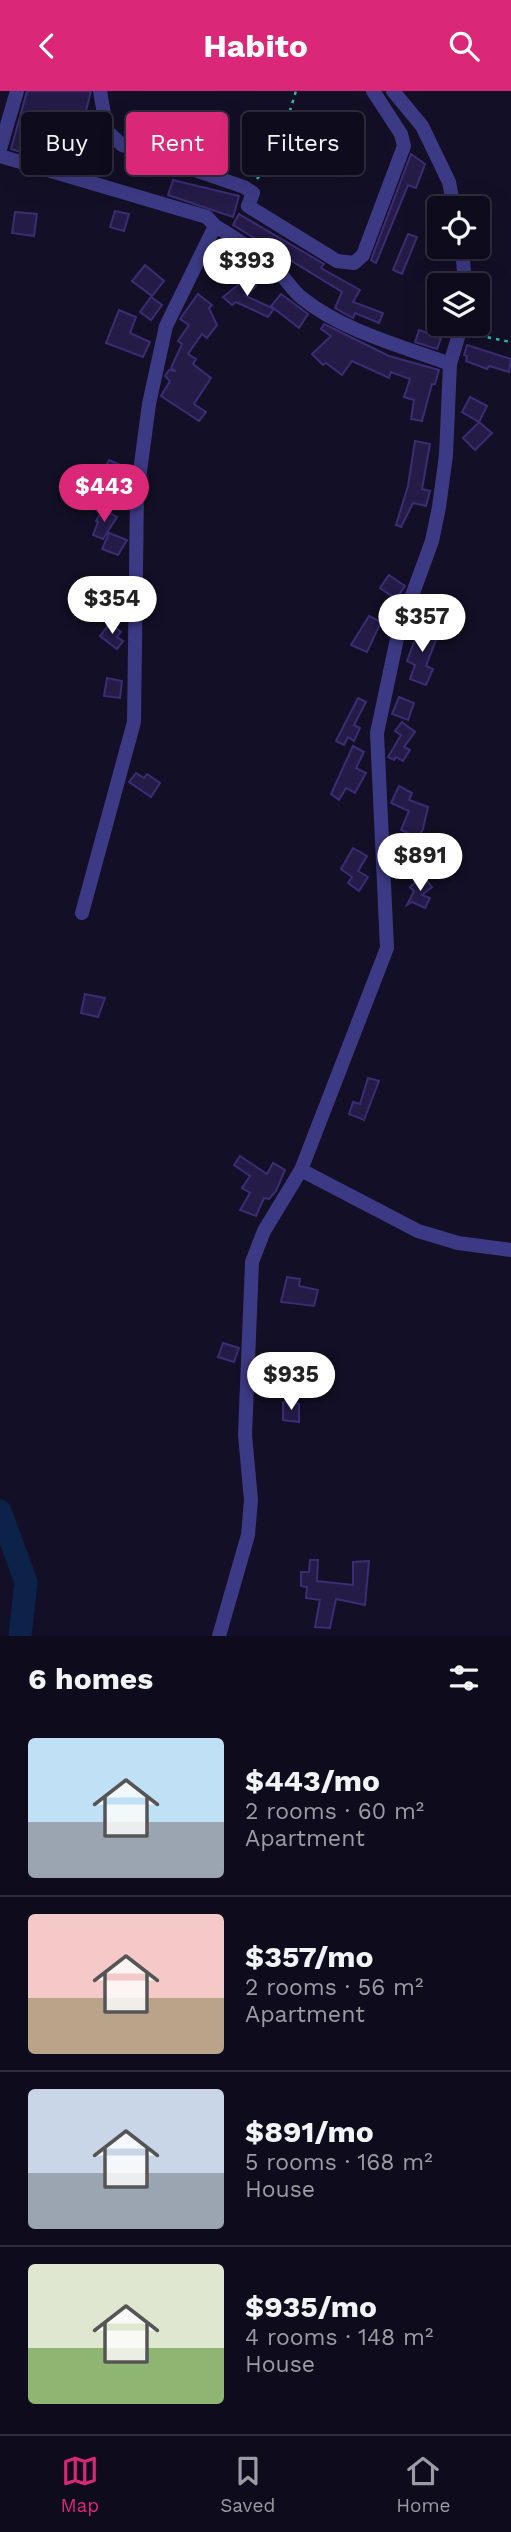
<!DOCTYPE html>
<meta charset="utf-8">
<style>
body{margin:0;font-family:"Work Sans",sans-serif;background:#171425;color:#f1f3f6;height:100vh;display:flex;flex-direction:column;font-size:26px;white-space:nowrap}
*{box-sizing:border-box;margin:0}
p{font-size:23px;color:#9b9ba3}
.icon{flex:none;width:38px;height:38px;fill:none;stroke:currentColor;stroke-width:2;stroke-linecap:round;stroke-linejoin:round}
.map{position:relative;height:1545px;overflow:hidden}
.drawer{display:flex;flex-direction:column;background:#0e0b1c;flex:1}
.drawer>*{flex:none}
.banner{position:absolute;left:21px;top:21px;width:469px;height:63px;display:flex;gap:14px}
.controls{position:absolute;left:427px;top:105px;display:grid;gap:14px}
.controls a{display:grid;place-items:center;width:63px;height:63px;border-radius:7px;background:#0e0b1c;box-shadow:0 7px 28px #0002,0 0 0 2px #2e2b3b;font-size:35px}
.price{position:absolute;translate:-50% -60px;padding:0 16px;border-radius:24px;background:#fff;color:#222;font-size:23px;line-height:46px;filter:drop-shadow(0 2px 4px #0008)}
.price::after{content:'';position:absolute;left:50%;top:42px;width:21px;height:16px;margin-left:-10px;background:inherit;clip-path:polygon(0 0,100% 0,50% 100%)}
.price.active{background:#db2777;color:#fff}
ul{padding:0;list-style:none}
li{display:flex;align-items:center;gap:21px;height:175px;padding:0 28px}
li+li{border-top:2px solid #2e2b3b}
li span{display:grid;place-items:center;flex:none;width:196px;height:140px;border-radius:7px;color:#555}
li>.icon{margin-inline-start:auto}
span .icon{width:84px;height:84px;fill:#fffc;stroke-width:1}
li b{font-size:30px}
h2{display:flex;justify-content:space-between;align-items:center;height:84px;padding:0 28px;font-size:30px}
.chip{padding:0 24px;border-radius:7px;background:#0e0b1c;box-shadow:0 7px 28px #0002,0 0 0 2px #2e2b3b;font-size:24px;line-height:63px}
.chip.active{background:#db2777;color:#fff}
header{display:flex;justify-content:space-between;align-items:center;height:91px;padding:0 28px;background:#db2777;color:#fff;font-size:32px;font-weight:700}
.dock{display:flex;justify-content:space-around;align-items:center;height:98px;border-top:2px solid #2e2b3b;background:#0e0b1c;font-size:19px;color:#9b9ba3}
.dock a{display:grid;justify-items:center;gap:4px}
.dock .active{color:#db2777}
.map>svg:first-child{display:block}
</style>
<header><svg class="icon" aria-label="back" viewBox="0 0 24 24"><path d="M15 5l-7 7 7 7"/></svg>Habito<svg class="icon" aria-label="search" viewBox="0 0 24 24"><circle cx="10" cy="10" r="6"/><path d="M15 15l6 6"/></svg></header>
<div class="map">
<svg width="511" height="1545" viewBox="0 0 511 1545">
<rect width="100%" height="100%" fill="#130f26"/>
<g fill="none" stroke-linecap="round" stroke-linejoin="round">
<path stroke="#0c2248" stroke-width="23" d="M 0,1420 L 26,1491 L 20,1545"/>
</g>
<g fill="#241b47" stroke="#3b2d73" stroke-width="2">
<path d="M 27,0 L 91,0 L 72,76 L 11,58 Z"/>
<path d="M 411,63 L 425,73 L 416,97 L 408,94 L 376,172 L 371,169 Z"/>
<path d="M 173,89 L 239,105 L 233,126 L 168,104 Z"/>
<path d="M 115,120 L 129,123 L 124,140 L 110,136 Z"/>
<path d="M 15,121 L 37,123 L 34,145 L 12,142 Z"/>
<path d="M 239,123 L 324,173 L 321,177 L 360,199 L 353,211 L 383,222 L 379,232 L 355,222 L 353,227 L 335,217 L 342,201 L 233,134 Z"/>
<path d="M 408,143 L 417,146 L 402,183 L 393,179 Z"/>
<path d="M 145,174 L 164,190 L 152,205 L 132,190 Z"/>
<path d="M 248,186 L 256,195 L 246,205 L 274,218 L 268,226 L 236,211 L 232,214 L 223,206 Z"/>
<path d="M 198,203 L 212,214 L 209,217 L 217,234 L 207,247 L 202,243 L 188,263 L 196,268 L 193,273 L 211,287 L 194,313 L 206,321 L 199,330 L 161,305 L 170,290 L 165,285 L 169,279 L 176,280 L 171,277 L 182,253 L 178,250 L 189,234 L 180,228 Z"/>
<path d="M 281,203 L 308,223 L 299,237 L 271,215 Z"/>
<path d="M 151,206 L 162,214 L 151,229 L 140,221 Z"/>
<path d="M 119,219 L 136,226 L 130,242 L 150,251 L 143,266 L 106,252 Z"/>
<path d="M 324,233 L 389,265 L 439,279 L 435,293 L 432,293 L 422,330 L 411,328 L 414,309 L 404,306 L 410,288 L 391,281 L 389,287 L 352,270 L 342,284 L 326,272 L 323,274 L 312,263 L 331,245 L 321,238 Z"/>
<path d="M 419,239 L 441,247 L 437,258 L 415,251 Z"/>
<path d="M 467,254 L 511,268 L 509,281 L 489,275 L 487,278 L 466,270 L 467,265 L 464,264 Z"/>
<path d="M 470,306 L 487,315 L 479,331 L 462,321 Z"/>
<path d="M 479,331 L 492,342 L 475,359 L 463,347 Z"/>
<path d="M 415,350 L 430,353 L 422,398 L 430,400 L 426,415 L 413,412 L 401,436 L 396,434 L 408,395 Z"/>
<path d="M 109,369 L 125,376 L 119,391 L 102,384 Z"/>
<path d="M 103,418 L 117,426 L 103,448 L 93,444 L 98,431 L 96,430 Z"/>
<path d="M 109,442 L 127,449 L 118,464 L 102,458 Z"/>
<path d="M 389,484 L 405,495 L 396,508 L 380,497 Z"/>
<path d="M 369,525 L 381,531 L 367,561 L 351,554 Z"/>
<path d="M 110,532 L 121,541 L 117,546 L 123,550 L 117,558 L 100,545 Z"/>
<path d="M 420,534 L 439,541 L 426,575 L 433,578 L 426,594 L 410,588 L 415,574 L 407,570 Z"/>
<path d="M 107,587 L 122,590 L 120,607 L 104,605 Z"/>
<path d="M 399,606 L 414,612 L 408,629 L 392,623 Z"/>
<path d="M 358,607 L 366,611 L 354,634 L 360,637 L 354,650 L 348,646 L 344,654 L 336,650 Z"/>
<path d="M 402,631 L 415,641 L 404,656 L 410,659 L 403,670 L 396,666 L 394,669 L 388,666 L 401,644 L 395,640 Z"/>
<path d="M 353,655 L 364,661 L 356,677 L 366,682 L 355,702 L 346,697 L 339,709 L 331,703 Z"/>
<path d="M 136,682 L 144,687 L 147,683 L 160,692 L 151,706 L 129,691 Z"/>
<path d="M 399,695 L 412,702 L 409,709 L 428,716 L 423,738 L 409,764 L 399,759 L 408,742 L 401,739 L 409,720 L 391,712 Z"/>
<path d="M 353,757 L 367,765 L 358,780 L 368,786 L 359,800 L 348,792 L 352,786 L 341,778 Z"/>
<path d="M 423,785 L 432,796 L 422,804 L 430,807 L 425,817 L 412,811 L 407,814 L 414,800 L 410,796 Z"/>
<path d="M 85,903 L 105,907 L 98,926 L 81,922 Z"/>
<path d="M 368,987 L 379,990 L 364,1029 L 349,1023 L 353,1011 L 360,1013 Z"/>
<path d="M 240,1065 L 267,1083 L 273,1072 L 285,1079 L 276,1100 L 269,1108 L 264,1107 L 256,1125 L 240,1119 L 250,1102 L 242,1097 L 250,1085 L 234,1074 Z"/>
<path d="M 287,1186 L 300,1188 L 299,1195 L 318,1199 L 314,1215 L 281,1211 Z"/>
<path d="M 223,1252 L 239,1257 L 234,1271 L 218,1266 Z"/>
<path d="M 283,1311 L 299,1313 L 299,1331 L 283,1329 Z"/>
<path d="M 310,1469 L 318,1469 L 317,1490 L 353,1494 L 353,1471 L 369,1470 L 365,1514 L 336,1508 L 330,1537 L 315,1536 L 320,1509 L 306,1507 L 307,1496 L 301,1495 L 301,1481 L 309,1481 Z"/>
</g>
<g fill="none" stroke-linecap="round" stroke-linejoin="round">
<g stroke="#2fb8b0" stroke-width="2.5" stroke-dasharray="3.5 5" stroke-linecap="butt">
<path d="M 257,88 L 277,62 L 296,0"/>
<path d="M 471,243 L 511,251"/>
</g>
<g stroke="#3d3a85" stroke-width="14">
<path d="M 100,0 L 107,40 L 122,54 L 244,96 L 253,102 L 248,115 L 337,170 L 354,172 L 363,164 L 404,55 L 401,43 L 373,0"/>
<path d="M 393,0 L 422,35 L 449,91 L 454,117"/>
<path d="M 0,58 L 17,0"/>
<path d="M 0,65 L 207,126 L 215,135 L 166,235 L 149,313 L 137,403 L 134,631 L 82,822"/>
<path d="M 215,135 C 237,148 258,161 277,179 C 286,188 292,199 302,207 C 343,240 401,255 450,273"/>
<path d="M 462,156 L 465,194"/>
<path d="M 301,1079 L 418,1140 L 458,1152 L 511,1159"/>
<path d="M 219,1545 L 248,1444 L 251,1409 L 245,1344 L 252,1171 L 264,1140 L 301,1079 L 387,857 L 377,642 L 398,543 L 432,450 L 439,416 L 446,364 L 450,273 L 462,233"/>
</g>
</g>
</svg>
<div class="controls">
<a><svg class="icon" aria-label="locate" viewBox="0 0 24 24"><circle cx="12" cy="12" r="6"/><path d="M12 2v4M12 18v4M2 12h4M18 12h4"/></svg></a>
<a><svg class="icon" aria-label="layers" viewBox="0 0 24 24"><path d="M12 4l9 5-9 5-9-5zM3 14l9 5 9-5"/></svg></a>
</div>
<b class="price" style="left:247px;top:207px">$393</b>
<b class="price active" style="left:104px;top:433px">$443</b>
<b class="price" style="left:112px;top:545px">$354</b>
<b class="price" style="left:422px;top:563px">$357</b>
<b class="price" style="left:420px;top:802px">$891</b>
<b class="price" style="left:291px;top:1321px">$935</b>
<div class="banner">
<a class="chip">Buy</a>
<a class="chip active">Rent</a>
<a class="chip">Filters</a>
</div>
</div>
<section class="drawer">
<h2>6 homes<svg class="icon" aria-label="filters" viewBox="0 0 24 24"><path d="M4 7h16M4 17h16"/><circle cx="9" cy="7" r="2"/><circle cx="15" cy="17" r="2"/></svg></h2>
<ul>
<li><span style="background:linear-gradient(#bfe0f5 60%,#9aa5b1 0)"><svg class="icon" aria-label="home" viewBox="0 0 24 24"><path d="M3 11l9-7 9 7M6 9v11h12V9"/></svg></span><div><b>$443/mo</b><p>2 rooms · 60 m²</p><p>Apartment</p></div></li>
<li><span style="background:linear-gradient(#f6c9c9 60%,#b9a48a 0)"><svg class="icon" aria-label="home" viewBox="0 0 24 24"><path d="M3 11l9-7 9 7M6 9v11h12V9"/></svg></span><div><b>$357/mo</b><p>2 rooms · 56 m²</p><p>Apartment</p></div></li>
<li><span style="background:linear-gradient(#c9d6e8 60%,#9aa5b1 0)"><svg class="icon" aria-label="home" viewBox="0 0 24 24"><path d="M3 11l9-7 9 7M6 9v11h12V9"/></svg></span><div><b>$891/mo</b><p>5 rooms · 168 m²</p><p>House</p></div></li>
<li><span style="background:linear-gradient(#dfe7d0 60%,#8fb573 0)"><svg class="icon" aria-label="home" viewBox="0 0 24 24"><path d="M3 11l9-7 9 7M6 9v11h12V9"/></svg></span><div><b>$935/mo</b><p>4 rooms · 148 m²</p><p>House</p></div></li>
</ul>
</section>
<nav class="dock">
<a class="active"><svg class="icon" aria-label="map" viewBox="0 0 24 24"><path d="M3 6l6-2 6 2 6-2v14l-6 2-6-2-6 2zM9 4v14M15 6v14"/></svg>Map</a>
<a><svg class="icon" aria-label="saved" viewBox="0 0 24 24"><path d="M7 4h10v16l-5-4-5 4z"/></svg>Saved</a>
<a><svg class="icon" aria-label="home" viewBox="0 0 24 24"><path d="M3 11l9-7 9 7M6 9v11h12V9"/></svg>Home</a>
</nav>
